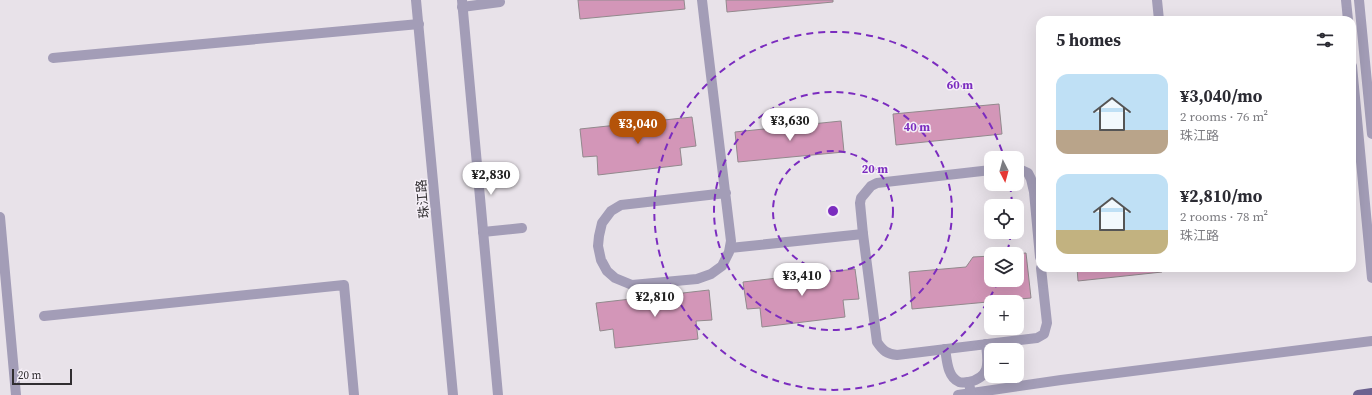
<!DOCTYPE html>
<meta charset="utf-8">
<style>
body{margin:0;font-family:"Source Serif 4","Noto Sans SC",serif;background:#f7f7f7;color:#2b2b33;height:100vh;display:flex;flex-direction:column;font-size:15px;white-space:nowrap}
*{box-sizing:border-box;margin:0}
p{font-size:13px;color:#7c7c81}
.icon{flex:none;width:22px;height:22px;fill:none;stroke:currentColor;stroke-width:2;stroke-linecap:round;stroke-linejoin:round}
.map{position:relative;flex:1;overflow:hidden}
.sheet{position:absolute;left:1036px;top:16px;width:320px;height:256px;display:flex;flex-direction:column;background:#fff;border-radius:12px;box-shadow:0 4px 16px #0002}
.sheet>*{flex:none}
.needle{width:26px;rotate:174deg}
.tools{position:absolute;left:984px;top:151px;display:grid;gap:8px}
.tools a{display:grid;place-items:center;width:40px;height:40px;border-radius:8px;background:#fff;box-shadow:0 4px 16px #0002;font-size:20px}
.scale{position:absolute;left:12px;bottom:10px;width:60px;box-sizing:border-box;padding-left:4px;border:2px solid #312e31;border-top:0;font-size:11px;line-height:14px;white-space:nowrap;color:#312e31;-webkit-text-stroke:3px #f5eff7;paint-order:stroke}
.price{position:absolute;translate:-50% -34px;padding:0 9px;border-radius:14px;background:#fff;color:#222;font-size:13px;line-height:26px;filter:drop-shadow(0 1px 2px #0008)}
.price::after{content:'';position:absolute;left:50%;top:24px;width:12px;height:9px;margin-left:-6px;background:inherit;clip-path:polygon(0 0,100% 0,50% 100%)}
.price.on{background:#b45309;color:#fff}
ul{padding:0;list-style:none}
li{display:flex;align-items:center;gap:12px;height:100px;padding:0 20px}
li span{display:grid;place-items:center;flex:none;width:112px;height:80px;border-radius:12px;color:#555}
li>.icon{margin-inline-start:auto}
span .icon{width:48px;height:48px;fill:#fffc;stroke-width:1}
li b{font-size:17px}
h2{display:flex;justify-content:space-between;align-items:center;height:48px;padding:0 20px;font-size:17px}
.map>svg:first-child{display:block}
</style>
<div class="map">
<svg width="1372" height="395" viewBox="0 0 1372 395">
<rect width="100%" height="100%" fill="#e8e2e9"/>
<g fill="#d396b8" stroke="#92898d">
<path d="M 578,0 L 684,0 L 685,9 L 580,19 Z"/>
<path d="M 726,0 L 833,0 L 833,2 L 727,12 Z"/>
<path d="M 1307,18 L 1308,20 L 1290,20 Z"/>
<path d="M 999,104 L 1002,134 L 896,145 L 893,114 Z"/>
<path d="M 692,117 L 696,146 L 680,148 L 682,165 L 598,175 L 597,156 L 583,157 L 580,129 Z"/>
<path d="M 841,121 L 844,152 L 738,162 L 735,132 Z"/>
<path d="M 1026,253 L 1031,298 L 912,309 L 909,272 L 966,267 L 973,257 L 991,256 L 991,280 L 1017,280 L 1017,254 L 1010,254 Z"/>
<path d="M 1077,268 L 1161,268 L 1162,272 L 1078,281 Z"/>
<path d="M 855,269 L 859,299 L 843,300 L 845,317 L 762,327 L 760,308 L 747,309 L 743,282 Z"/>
<path d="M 709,290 L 712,320 L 696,321 L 698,339 L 615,348 L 613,329 L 600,331 L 596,303 Z"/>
</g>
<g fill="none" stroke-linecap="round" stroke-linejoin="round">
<g stroke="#a39db7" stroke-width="10">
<path d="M 416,0 L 453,395"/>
<path d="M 462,0 L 498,395"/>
<path d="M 702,0 L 705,26 L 731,241 L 729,252 L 722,266 L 711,274 L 697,279 L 632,285 L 615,278 L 607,271 L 601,260 L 598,246 L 599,236 L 602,223 L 611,211 L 621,205 L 726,193"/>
<path d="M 1157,0 L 1159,20"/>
<path d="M 1346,0 L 1348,20"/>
<path d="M 1359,0 L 1372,134"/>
<path d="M 462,7 L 500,2"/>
<path d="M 53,58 L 419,24"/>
<path d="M 1352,66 L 1372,278"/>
<path d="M 1017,168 L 1028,173 L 1031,179 L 1034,192 L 1040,257"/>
<path d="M 991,170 L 877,183 L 871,186 L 861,198 L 860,203 L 863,234 L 877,342 C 883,351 887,354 897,355 L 1037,338 L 1044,334 L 1047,323 L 1041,268"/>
<path d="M 0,217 L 16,395"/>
<path d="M 483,232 L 522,228"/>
<path d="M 730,248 L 863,234"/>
<path d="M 44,316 L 344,285 L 354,395"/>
<path d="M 945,349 C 947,359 947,377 959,382 C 962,383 966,382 969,382"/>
<path d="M 958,395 L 1061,380 L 1372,341"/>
<path d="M 971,395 L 969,382 C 991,377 988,363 986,344"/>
</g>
<path stroke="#6d6290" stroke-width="10" d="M 1358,395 L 1372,393"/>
</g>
<g fill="none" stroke="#7b2cbf" stroke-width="2" stroke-dasharray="7 5">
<circle cx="833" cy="211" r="60"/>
<circle cx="833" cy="211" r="119"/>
<path d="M1011 233A179 179 0 0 1 1007 253M998 281A179 179 0 1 1 1004 157M1010 185A179 179 0 0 1 1012 205"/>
</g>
<g text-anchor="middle" stroke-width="3" stroke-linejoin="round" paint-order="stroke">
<g font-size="13" fill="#312e31" stroke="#f5eff7">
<text transform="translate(422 199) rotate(-95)" y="5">珠江路</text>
</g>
</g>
<circle cx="833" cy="211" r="6" fill="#7b2cbf" stroke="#f5eff7" stroke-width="2"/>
<g font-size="12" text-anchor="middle" font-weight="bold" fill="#7b2cbf" stroke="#f5eff7" stroke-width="3" stroke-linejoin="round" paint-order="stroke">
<text x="960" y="89">60 m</text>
<text x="917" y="131">40 m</text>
<text x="875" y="173">20 m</text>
</g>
</svg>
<div class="tools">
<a><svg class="needle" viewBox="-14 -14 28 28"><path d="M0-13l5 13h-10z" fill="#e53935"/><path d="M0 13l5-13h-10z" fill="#7c7c81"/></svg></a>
<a><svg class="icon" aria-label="locate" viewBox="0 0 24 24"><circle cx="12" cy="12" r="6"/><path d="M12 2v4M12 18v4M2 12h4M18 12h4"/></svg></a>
<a><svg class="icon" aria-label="layers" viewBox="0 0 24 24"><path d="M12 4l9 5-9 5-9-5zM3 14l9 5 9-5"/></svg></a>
<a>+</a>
<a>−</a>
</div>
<div class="scale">20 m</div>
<b class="price" style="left:790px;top:142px">¥3,630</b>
<b class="price on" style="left:638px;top:145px">¥3,040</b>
<b class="price" style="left:491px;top:196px">¥2,830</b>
<b class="price" style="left:802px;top:297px">¥3,410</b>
<b class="price" style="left:655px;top:318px">¥2,810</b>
<section class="sheet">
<h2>5 homes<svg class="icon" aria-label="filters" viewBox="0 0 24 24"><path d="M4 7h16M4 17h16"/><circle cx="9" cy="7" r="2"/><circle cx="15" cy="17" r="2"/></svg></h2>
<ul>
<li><span style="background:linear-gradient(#bfe0f5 70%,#b9a48a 0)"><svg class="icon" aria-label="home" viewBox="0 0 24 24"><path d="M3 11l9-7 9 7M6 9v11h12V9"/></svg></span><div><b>¥3,040/mo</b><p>2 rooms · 76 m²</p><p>珠江路</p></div></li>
<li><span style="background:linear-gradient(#bfe0f5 70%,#c2b280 0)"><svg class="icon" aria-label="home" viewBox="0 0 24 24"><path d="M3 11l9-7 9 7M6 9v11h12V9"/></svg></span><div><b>¥2,810/mo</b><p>2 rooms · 78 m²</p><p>珠江路</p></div></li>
</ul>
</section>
</div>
